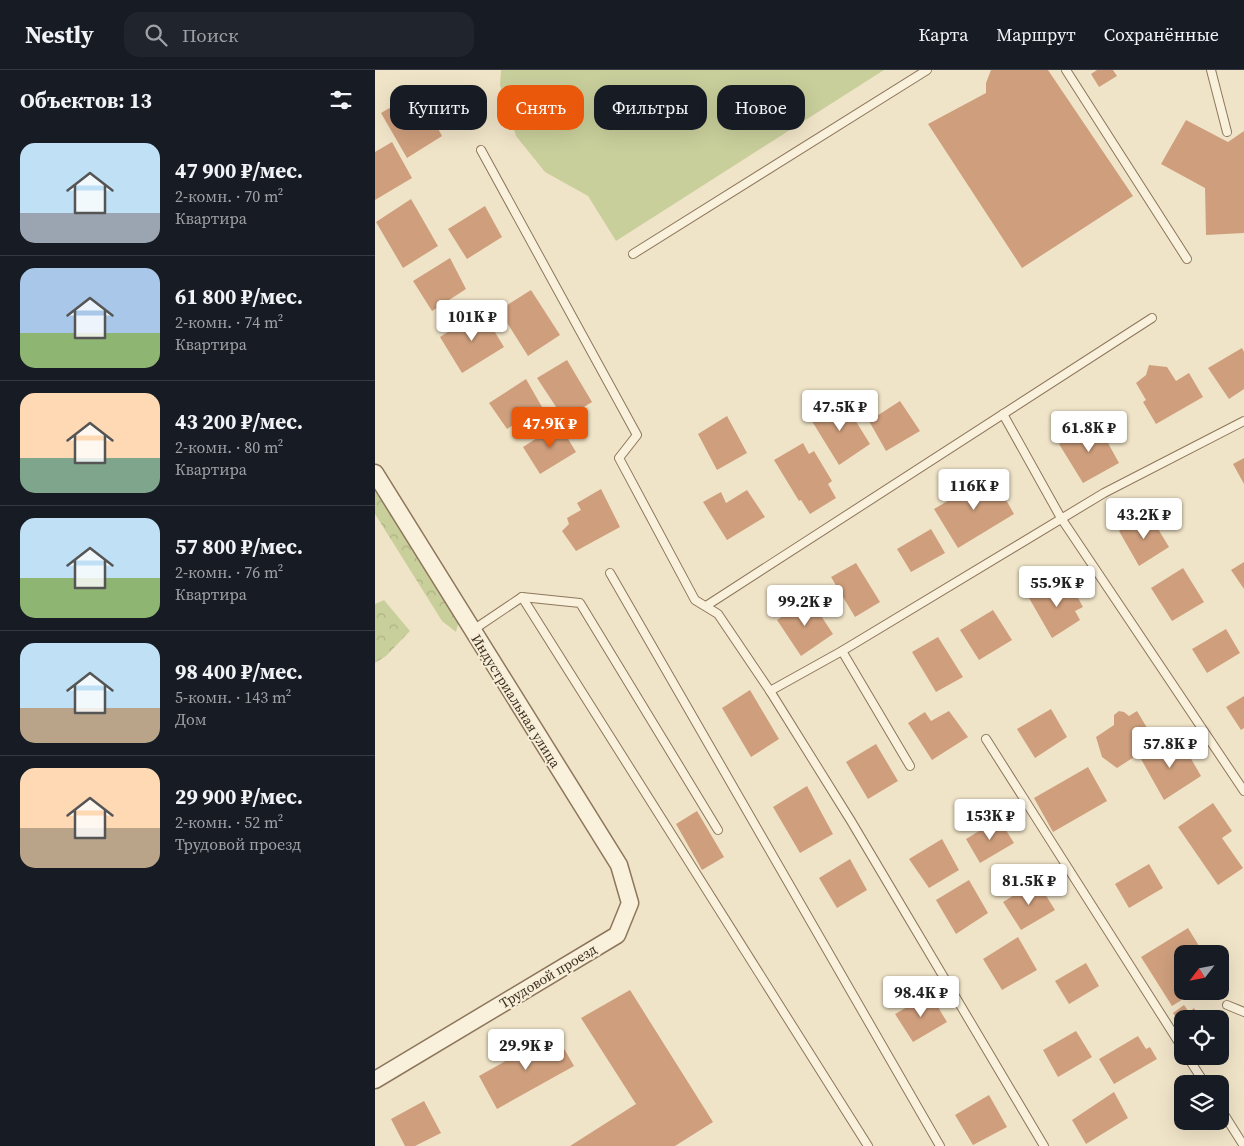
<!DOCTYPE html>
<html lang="ru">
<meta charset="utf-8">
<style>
body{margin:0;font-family:"Source Serif 4",serif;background:#20242c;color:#f1f3f6;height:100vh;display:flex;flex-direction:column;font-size:19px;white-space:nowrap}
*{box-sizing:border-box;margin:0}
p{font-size:16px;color:#9ea1a6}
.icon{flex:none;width:28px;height:28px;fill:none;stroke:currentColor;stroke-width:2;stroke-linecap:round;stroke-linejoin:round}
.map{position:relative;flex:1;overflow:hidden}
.drawer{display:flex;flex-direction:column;background:#171b24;width:375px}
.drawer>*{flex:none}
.guide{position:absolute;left:15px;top:15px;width:475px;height:45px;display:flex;gap:10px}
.needle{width:32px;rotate:238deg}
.tools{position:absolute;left:799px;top:875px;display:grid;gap:10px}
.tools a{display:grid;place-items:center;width:55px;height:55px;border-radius:10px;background:#171b24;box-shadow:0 5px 20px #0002;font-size:25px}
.price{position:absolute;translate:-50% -42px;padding:0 11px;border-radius:5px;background:#fff;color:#222;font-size:16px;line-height:32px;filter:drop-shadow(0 1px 2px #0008)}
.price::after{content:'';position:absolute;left:50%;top:30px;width:15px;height:11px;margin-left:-8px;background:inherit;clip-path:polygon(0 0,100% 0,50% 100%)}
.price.on{background:#ea580c;color:#fff}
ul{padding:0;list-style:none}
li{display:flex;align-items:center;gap:15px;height:125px;padding:0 20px}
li+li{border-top:1px solid #363941}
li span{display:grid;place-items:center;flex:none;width:140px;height:100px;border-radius:15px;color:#555}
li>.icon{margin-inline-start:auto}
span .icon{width:60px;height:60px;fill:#fffc;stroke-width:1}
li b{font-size:21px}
h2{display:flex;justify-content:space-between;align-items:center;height:60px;padding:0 20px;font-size:21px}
.pill{padding:0 18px;border-radius:15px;background:#171b24;box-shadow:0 5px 20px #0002;font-size:18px;line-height:45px}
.pill.on{background:#ea580c;color:#fff}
header{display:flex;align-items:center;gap:30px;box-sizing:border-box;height:70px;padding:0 25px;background:#171b24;border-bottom:1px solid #363941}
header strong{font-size:24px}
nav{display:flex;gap:28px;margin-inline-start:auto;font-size:18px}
.search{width:350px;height:45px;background:#20242c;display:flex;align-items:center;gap:12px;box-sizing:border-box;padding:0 18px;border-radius:15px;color:#9ea1a6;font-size:19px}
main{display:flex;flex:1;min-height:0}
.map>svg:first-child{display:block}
</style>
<header>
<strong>Nestly</strong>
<div class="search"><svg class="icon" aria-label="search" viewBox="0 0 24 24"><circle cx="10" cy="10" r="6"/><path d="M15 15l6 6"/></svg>Поиск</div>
<nav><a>Карта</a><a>Маршрут</a><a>Сохранённые</a></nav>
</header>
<main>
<section class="drawer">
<h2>Объектов: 13<svg class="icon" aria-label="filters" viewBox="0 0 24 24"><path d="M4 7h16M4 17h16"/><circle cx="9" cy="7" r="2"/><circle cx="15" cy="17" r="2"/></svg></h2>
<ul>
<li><span style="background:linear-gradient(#bfe0f5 70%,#9aa5b1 0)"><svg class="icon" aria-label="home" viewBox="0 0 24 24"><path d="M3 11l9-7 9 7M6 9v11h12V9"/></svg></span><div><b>47 900 ₽/мес.</b><p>2-комн. · 70 m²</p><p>Квартира</p></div></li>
<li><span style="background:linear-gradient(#a9c7e8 65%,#8fb573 0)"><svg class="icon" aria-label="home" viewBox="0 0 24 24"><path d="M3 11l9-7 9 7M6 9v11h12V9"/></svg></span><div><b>61 800 ₽/мес.</b><p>2-комн. · 74 m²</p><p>Квартира</p></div></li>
<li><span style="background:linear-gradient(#ffd9b3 65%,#7fa58c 0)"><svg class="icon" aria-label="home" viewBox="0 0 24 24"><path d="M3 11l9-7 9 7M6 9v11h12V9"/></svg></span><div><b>43 200 ₽/мес.</b><p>2-комн. · 80 m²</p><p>Квартира</p></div></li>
<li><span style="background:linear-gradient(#bfe0f5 60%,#8fb573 0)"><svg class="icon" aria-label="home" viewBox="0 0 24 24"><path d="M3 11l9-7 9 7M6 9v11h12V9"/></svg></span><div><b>57 800 ₽/мес.</b><p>2-комн. · 76 m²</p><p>Квартира</p></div></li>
<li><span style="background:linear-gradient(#bfe0f5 65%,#b9a48a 0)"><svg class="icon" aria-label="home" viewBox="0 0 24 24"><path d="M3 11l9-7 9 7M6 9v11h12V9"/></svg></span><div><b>98 400 ₽/мес.</b><p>5-комн. · 143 m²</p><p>Дом</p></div></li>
<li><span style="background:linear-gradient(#ffd9b3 60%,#b9a48a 0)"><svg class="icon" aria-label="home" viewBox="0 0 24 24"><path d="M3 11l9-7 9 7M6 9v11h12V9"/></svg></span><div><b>29 900 ₽/мес.</b><p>2-комн. · 52 m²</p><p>Трудовой проезд</p></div></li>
</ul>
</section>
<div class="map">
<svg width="869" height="1076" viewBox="0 0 869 1076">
<defs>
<pattern id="forest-crowns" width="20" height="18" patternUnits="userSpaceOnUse" patternTransform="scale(1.25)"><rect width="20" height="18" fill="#c9cf9b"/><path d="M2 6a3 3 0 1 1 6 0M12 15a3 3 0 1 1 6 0" fill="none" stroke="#aeb285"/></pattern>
</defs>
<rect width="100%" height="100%" fill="#f0e4c8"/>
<g fill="url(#forest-crowns)">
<path d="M 0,421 L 84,550 L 81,562 L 67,551 L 0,444 Z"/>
<path d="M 9,530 L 35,561 L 11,586 L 0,593 L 0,534 Z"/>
</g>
<path fill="#c9cf9b" d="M 126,0 L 509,0 L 241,171 L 213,126 L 170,102 L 141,66 L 125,15 Z"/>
<g fill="#cf9f7d">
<path d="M 616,0 L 673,0 L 758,126 L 647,198 L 553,54 L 611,23 L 611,13 Z"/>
<path d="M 722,0 L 738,0 L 742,6 L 724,17 L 716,4 Z"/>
<path d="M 54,15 L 62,29 L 51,36 L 67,66 L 32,88 L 6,43 Z"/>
<path d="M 811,50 L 853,72 L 869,61 L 869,163 L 831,165 L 830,118 L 786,94 Z"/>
<path d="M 17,72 L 37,108 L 0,130 L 0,82 Z"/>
<path d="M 36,129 L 63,176 L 28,198 L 1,152 Z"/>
<path d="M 110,136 L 127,167 L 92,189 L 73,159 Z"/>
<path d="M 75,188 L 91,219 L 57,241 L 38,211 Z"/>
<path d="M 156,220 L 185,265 L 153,286 L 124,240 Z"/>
<path d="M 107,241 L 129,277 L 87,303 L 65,267 Z"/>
<path d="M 867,278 L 869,282 L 869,319 L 854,329 L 833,298 Z"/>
<path d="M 192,290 L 217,332 L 189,349 L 162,308 Z"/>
<path d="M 774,295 L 792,297 L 801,311 L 814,303 L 828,327 L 781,354 L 768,332 L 771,330 L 761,313 L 771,305 Z"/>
<path d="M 151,309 L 167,337 L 132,359 L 114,333 Z"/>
<path d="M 467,329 L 495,374 L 464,395 L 435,348 Z"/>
<path d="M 525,331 L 545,361 L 511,381 L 494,351 Z"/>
<path d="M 352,346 L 372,383 L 342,400 L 323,364 Z"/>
<path d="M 722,353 L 744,393 L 708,413 L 684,374 Z"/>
<path d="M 184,354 L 201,382 L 165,404 L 148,377 Z"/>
<path d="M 428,373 L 434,384 L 439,381 L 457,411 L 453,414 L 461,428 L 435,444 L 426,430 L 424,431 L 399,390 Z"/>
<path d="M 869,388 L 869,414 L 858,394 Z"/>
<path d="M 617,405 L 639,444 L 583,478 L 559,439 Z"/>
<path d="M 226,419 L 245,457 L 201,481 L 187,461 L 194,454 L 192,448 L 206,440 L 202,433 Z"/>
<path d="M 372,420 L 390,447 L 352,470 L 328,432 L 346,422 L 351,433 Z"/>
<path d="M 764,448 L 770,453 L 777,449 L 794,477 L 764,496 L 744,461 Z"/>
<path d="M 556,459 L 570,483 L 536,502 L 522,479 Z"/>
<path d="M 869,492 L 869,519 L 856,500 Z"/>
<path d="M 481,493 L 505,532 L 480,547 L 456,507 Z"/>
<path d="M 808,498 L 829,532 L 797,551 L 776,518 Z"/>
<path d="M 681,511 L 690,524 L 698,519 L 708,537 L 700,541 L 705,550 L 677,568 L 654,528 Z"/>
<path d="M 435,529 L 458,564 L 426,586 L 402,550 Z"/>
<path d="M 618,540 L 637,570 L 604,590 L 585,560 Z"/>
<path d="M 851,559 L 865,583 L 832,603 L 817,579 Z"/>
<path d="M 563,567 L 588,607 L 561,622 L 537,582 Z"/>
<path d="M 375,620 L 404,669 L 376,687 L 347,638 Z"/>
<path d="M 869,626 L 869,658 L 866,660 L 851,637 Z"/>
<path d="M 676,639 L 692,667 L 660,688 L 642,659 Z"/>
<path d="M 574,641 L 593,667 L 557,690 L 533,653 L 550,642 L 556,651 Z"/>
<path d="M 744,641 L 749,642 L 754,646 L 762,641 L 781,673 L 742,698 L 727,687 L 721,667 L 739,655 L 739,645 Z"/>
<path d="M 797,669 L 807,683 L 811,680 L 826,706 L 789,730 L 766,689 Z"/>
<path d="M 501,674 L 523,711 L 493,729 L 471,692 Z"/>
<path d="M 713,697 L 732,731 L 678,762 L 659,728 Z"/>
<path d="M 432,716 L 458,764 L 425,783 L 398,737 Z"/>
<path d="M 838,733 L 857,761 L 847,768 L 868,798 L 843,815 L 803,757 Z"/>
<path d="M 322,741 L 349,787 L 327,800 L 301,754 Z"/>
<path d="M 624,749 L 639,773 L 605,793 L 591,769 Z"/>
<path d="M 567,769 L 584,800 L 554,818 L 534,789 Z"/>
<path d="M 475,789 L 492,820 L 462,838 L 444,808 Z"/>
<path d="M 774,794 L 788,818 L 754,838 L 740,814 Z"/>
<path d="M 594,810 L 613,843 L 581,864 L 561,830 Z"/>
<path d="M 662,811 L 680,840 L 646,860 L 628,832 Z"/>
<path d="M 813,858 L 829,884 L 808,884 L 808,908 L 804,911 L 808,916 L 808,921 L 811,921 L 813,926 L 797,936 L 766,887 Z"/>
<path d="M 643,867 L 662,900 L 627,920 L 608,889 Z"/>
<path d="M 711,893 L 724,916 L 694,934 L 680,911 Z"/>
<path d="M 255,920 L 338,1052 L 300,1076 L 195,1076 L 261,1034 L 206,948 Z"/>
<path d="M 555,924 L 572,952 L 538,972 L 520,944 Z"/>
<path d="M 809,935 L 814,942 L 819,938 L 826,949 L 808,949 L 808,958 L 798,943 Z"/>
<path d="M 701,961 L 717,987 L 683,1007 L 668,980 Z"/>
<path d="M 180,963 L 199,996 L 122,1039 L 104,1006 Z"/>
<path d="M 763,966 L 771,979 L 775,977 L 782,989 L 739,1014 L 724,989 Z"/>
<path d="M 739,1022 L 753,1048 L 711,1074 L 697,1050 Z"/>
<path d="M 614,1025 L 632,1057 L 598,1075 L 580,1045 Z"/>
<path d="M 49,1031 L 66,1063 L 40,1076 L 30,1076 L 16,1049 Z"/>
</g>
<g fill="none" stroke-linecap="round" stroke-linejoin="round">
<defs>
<g id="lane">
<path d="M 691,0 L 812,189"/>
<path d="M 836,0 L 852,62"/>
<path d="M 106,80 L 262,365 L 244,388 L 320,530 L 343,544 L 395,621 L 476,751 L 669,1076"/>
<path d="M 258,184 L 552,0"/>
<path d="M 628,344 L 686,448 L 869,721"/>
<path d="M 235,503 L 565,1076"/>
<path d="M 147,527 L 205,533 L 343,760"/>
<path d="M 331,536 L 777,248"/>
<path d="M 98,560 L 147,527 L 493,1076"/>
<path d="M 467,581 L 535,696"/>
<path d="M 395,621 L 467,581 L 729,423 L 869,351"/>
<path d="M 611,669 L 808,979"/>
<path d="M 852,935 L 869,942"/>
<path d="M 812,986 L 830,1014"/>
<path d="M 845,1038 L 869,1076"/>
</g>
<path id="street" d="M 0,403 L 244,795 L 255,833 L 242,865 L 0,1010"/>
</defs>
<use href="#lane" stroke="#8d765c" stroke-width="10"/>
<use href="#street" stroke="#8d765c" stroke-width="19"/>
<use href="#lane" stroke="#faf1dc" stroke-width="8"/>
<use href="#street" stroke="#faf1dc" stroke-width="16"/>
</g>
<g text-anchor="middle" stroke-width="4" stroke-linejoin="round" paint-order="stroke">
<g font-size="14" fill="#3d2e20" stroke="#f7eed8">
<text transform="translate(141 631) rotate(58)" y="5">Индустриальная улица</text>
<text transform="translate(173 906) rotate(-31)" y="5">Трудовой проезд</text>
</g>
</g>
</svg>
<div class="tools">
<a><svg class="needle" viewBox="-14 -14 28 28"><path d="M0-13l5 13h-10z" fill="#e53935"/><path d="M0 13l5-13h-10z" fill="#9ea1a6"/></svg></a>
<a><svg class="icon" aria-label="locate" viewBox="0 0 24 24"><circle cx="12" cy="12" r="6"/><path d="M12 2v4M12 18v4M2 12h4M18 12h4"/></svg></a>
<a><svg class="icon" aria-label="layers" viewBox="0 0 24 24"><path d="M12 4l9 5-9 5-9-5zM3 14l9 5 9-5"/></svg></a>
</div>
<b class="price" style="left:97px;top:272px">101K ₽</b>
<b class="price" style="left:465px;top:362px">47.5K ₽</b>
<b class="price on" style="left:175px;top:379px">47.9K ₽</b>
<b class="price" style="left:714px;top:383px">61.8K ₽</b>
<b class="price" style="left:599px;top:441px">116K ₽</b>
<b class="price" style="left:769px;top:470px">43.2K ₽</b>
<b class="price" style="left:682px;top:538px">55.9K ₽</b>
<b class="price" style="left:430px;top:557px">99.2K ₽</b>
<b class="price" style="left:795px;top:699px">57.8K ₽</b>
<b class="price" style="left:615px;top:771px">153K ₽</b>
<b class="price" style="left:654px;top:836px">81.5K ₽</b>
<b class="price" style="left:546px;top:948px">98.4K ₽</b>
<b class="price" style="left:151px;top:1001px">29.9K ₽</b>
<div class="guide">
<a class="pill">Купить</a>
<a class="pill on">Снять</a>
<a class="pill">Фильтры</a>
<a class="pill">Новое</a>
</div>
</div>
</main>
